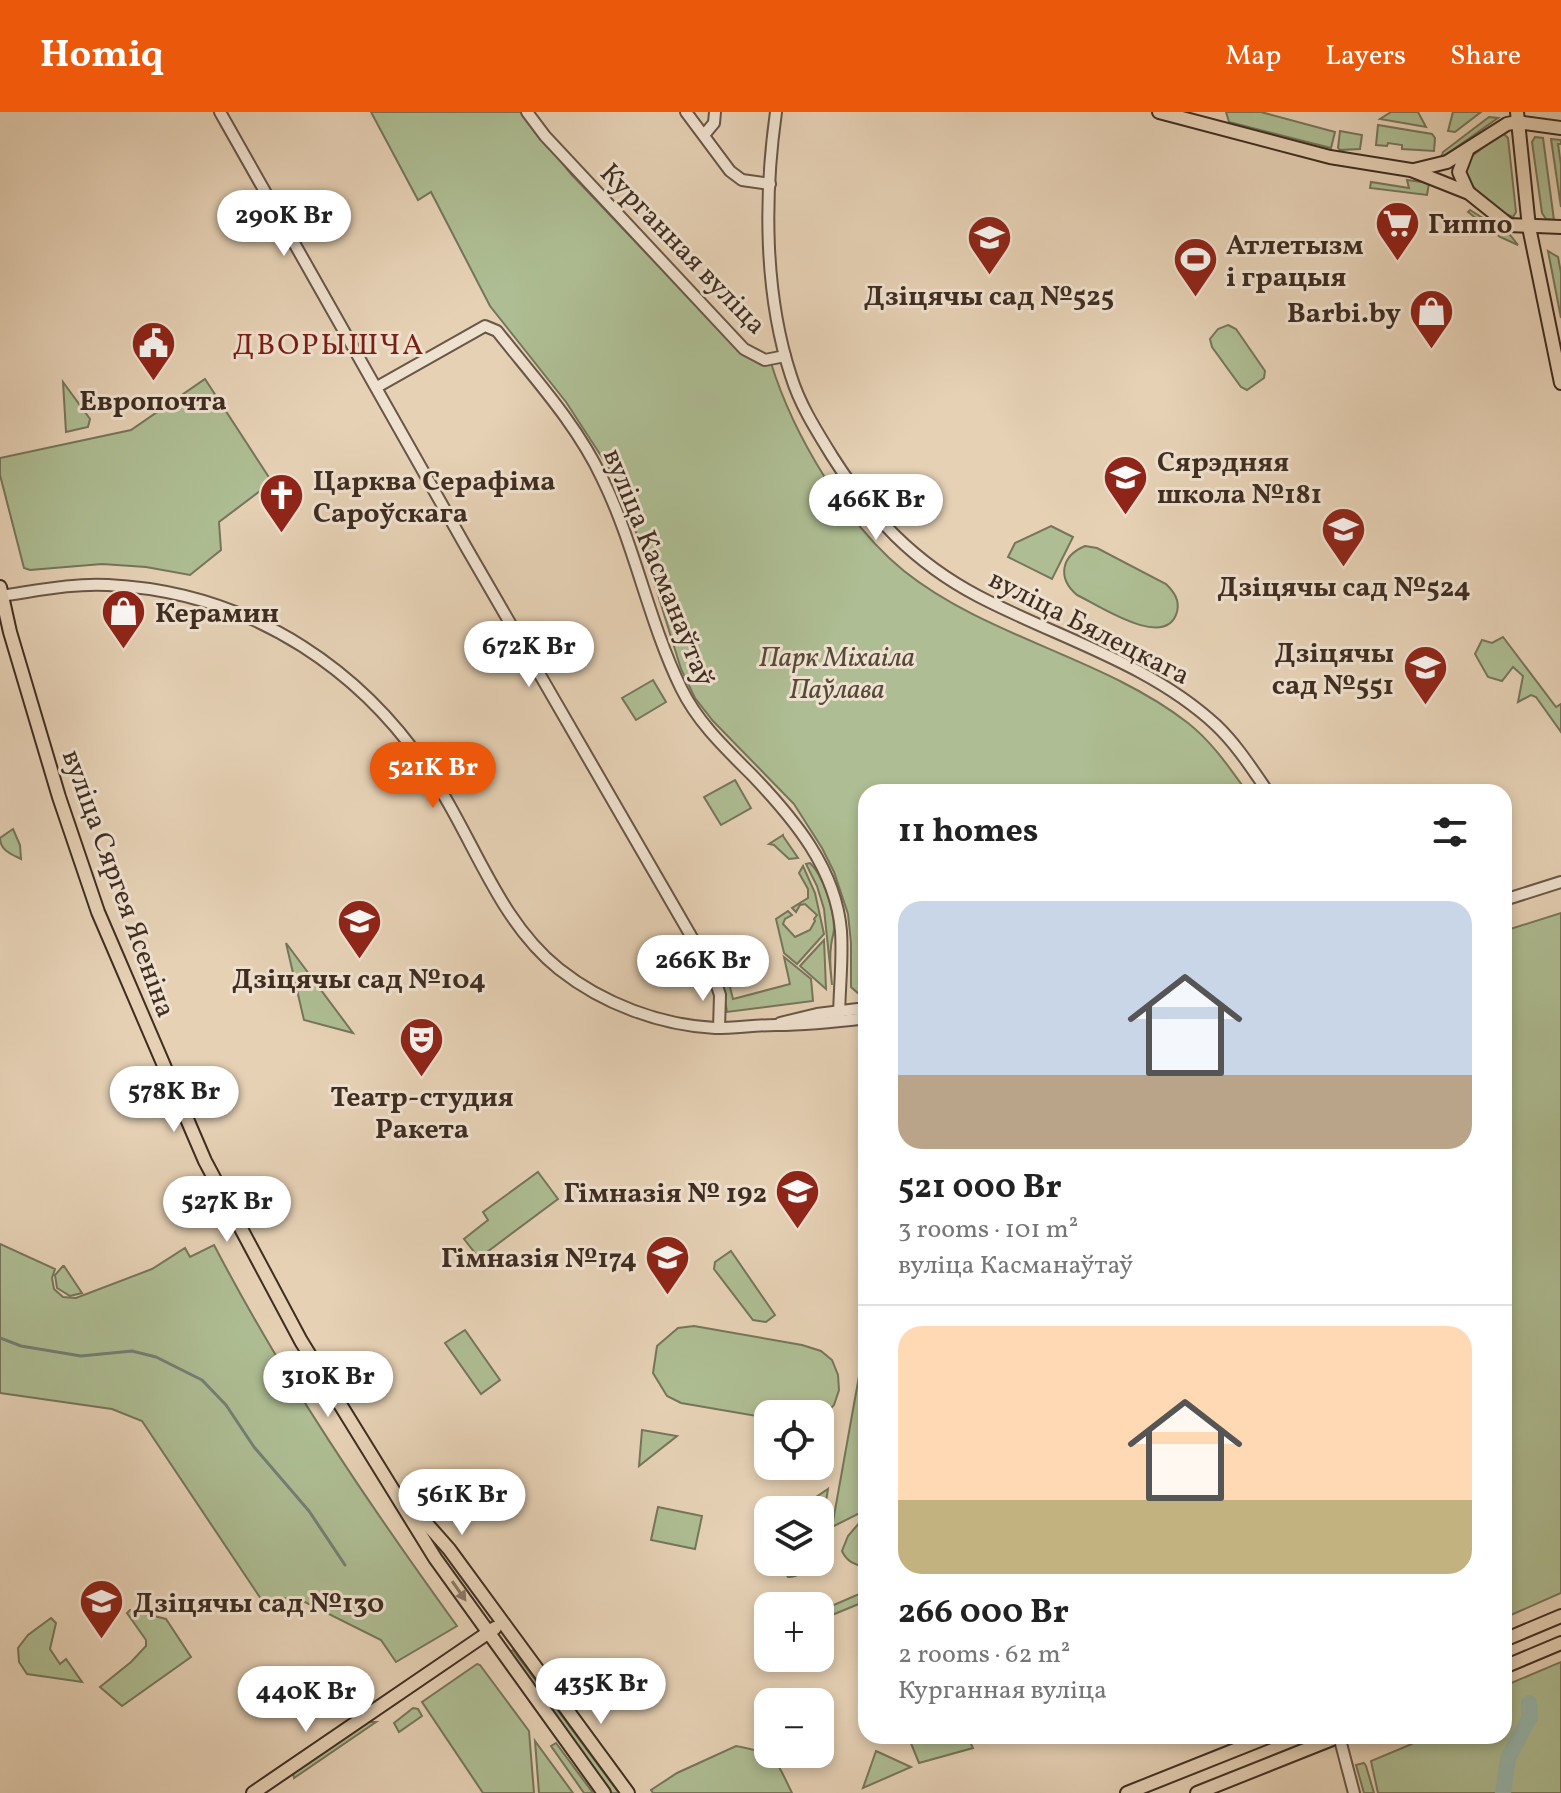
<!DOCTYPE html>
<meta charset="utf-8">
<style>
body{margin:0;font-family:Vollkorn,serif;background:#f2f2f2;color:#222;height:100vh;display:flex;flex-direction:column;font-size:30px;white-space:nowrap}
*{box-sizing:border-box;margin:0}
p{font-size:26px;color:#767676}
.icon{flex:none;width:44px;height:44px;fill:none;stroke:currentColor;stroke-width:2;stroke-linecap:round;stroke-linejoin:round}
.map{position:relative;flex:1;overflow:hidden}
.details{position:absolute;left:858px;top:672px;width:654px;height:960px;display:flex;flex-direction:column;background:#fff;border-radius:24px;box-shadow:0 4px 12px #0003}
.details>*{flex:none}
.fabs{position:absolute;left:754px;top:1288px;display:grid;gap:16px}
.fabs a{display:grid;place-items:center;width:80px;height:80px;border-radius:16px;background:#fff;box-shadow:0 4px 12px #0003;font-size:40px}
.price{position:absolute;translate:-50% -68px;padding:0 18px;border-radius:28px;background:#fff;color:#222;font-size:26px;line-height:52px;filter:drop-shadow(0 2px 4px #0008)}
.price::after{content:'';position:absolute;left:50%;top:48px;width:24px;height:18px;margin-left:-12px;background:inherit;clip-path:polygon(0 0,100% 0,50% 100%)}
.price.active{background:#ea580c;color:#fff}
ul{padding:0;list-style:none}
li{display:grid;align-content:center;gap:16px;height:424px;padding:0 40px}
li+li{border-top:2px solid #e0e0e0}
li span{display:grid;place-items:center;height:248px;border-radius:24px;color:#555}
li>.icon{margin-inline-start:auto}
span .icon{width:144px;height:144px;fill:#fffc;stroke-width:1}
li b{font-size:34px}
h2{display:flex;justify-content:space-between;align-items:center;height:96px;padding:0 40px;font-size:34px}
header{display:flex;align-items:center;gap:48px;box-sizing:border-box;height:112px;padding:0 40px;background:#ea580c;color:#fff}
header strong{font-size:38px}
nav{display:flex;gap:44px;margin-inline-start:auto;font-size:28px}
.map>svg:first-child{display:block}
</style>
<header>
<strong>Homiq</strong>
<nav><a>Map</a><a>Layers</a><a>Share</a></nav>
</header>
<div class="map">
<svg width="1561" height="1681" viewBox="0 0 1561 1681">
<rect width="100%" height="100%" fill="#e6d1b5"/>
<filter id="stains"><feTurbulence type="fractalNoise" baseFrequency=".0025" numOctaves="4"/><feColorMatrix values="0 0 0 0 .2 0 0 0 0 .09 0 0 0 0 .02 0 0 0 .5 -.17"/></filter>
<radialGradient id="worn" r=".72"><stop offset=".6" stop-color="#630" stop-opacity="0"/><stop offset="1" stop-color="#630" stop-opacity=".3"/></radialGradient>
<g fill="#aebd93" stroke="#76755a" stroke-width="2">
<path d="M 371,0 L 521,0 L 571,62 L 723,222 L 743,242 L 771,251 C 793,322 846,412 904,459 C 988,526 1103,545 1188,611 C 1212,630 1229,655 1247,680 L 866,680 L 866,883 L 860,883 L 851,875 L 851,831 L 848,802 L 834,760 L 822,736 L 794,692 L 713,609 L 695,586 L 681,557 L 650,457 L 621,381 L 607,353 L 566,290 L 490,194 L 431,80 L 418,88 Z"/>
<path d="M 1226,0 L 1261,0 L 1335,20 L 1331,36 L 1229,10 Z"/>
<path d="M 1391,0 L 1418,0 L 1426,15 L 1380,7 Z"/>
<path d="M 1453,0 L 1481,0 L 1455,20 L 1448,19 Z"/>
<path d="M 1489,5 L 1498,6 L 1441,46 L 1443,40 Z"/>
<path d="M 1378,13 L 1432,22 L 1435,26 L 1434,39 L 1402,37 L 1402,33 L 1388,31 L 1387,34 L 1376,33 Z"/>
<path d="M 1340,19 L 1362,23 L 1360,37 L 1340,38 L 1338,36 Z"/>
<path d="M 1504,22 L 1508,26 L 1516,100 L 1513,105 C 1492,98 1472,78 1464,59 L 1467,48 L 1499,23 Z"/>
<path d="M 1535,25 L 1543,26 L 1554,108 L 1546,107 L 1542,101 L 1532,30 Z"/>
<path d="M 1551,27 L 1561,28 L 1561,32 L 1558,32 L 1561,53 L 1561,95 Z"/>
<path d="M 1407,68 L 1429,71 L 1427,83 L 1370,76 L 1371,70 L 1409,76 Z"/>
<path d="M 1470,98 L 1510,123 L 1518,133 L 1500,125 L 1468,100 Z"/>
<path d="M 1548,139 L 1558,145 L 1561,161 L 1561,206 Z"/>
<path d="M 1228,213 L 1236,217 L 1265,259 L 1264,266 L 1247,278 L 1241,275 L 1212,235 L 1210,227 L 1218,217 Z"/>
<path d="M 205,267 L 272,370 L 219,410 L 221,438 L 190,463 L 146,455 L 102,452 L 30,458 L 24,456 L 0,363 L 0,346 L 131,318 Z"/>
<path d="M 63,270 L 90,307 L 88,315 L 66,320 Z"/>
<path d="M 1051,414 L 1073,425 L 1052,467 L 1008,445 L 1015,431 Z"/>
<path d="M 1085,434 L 1097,436 L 1166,472 C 1174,480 1180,488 1177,500 C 1166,539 1098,493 1077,483 C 1057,466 1061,444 1085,434 Z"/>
<path d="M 1503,525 L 1556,595 L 1561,592 L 1561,620 L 1536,585 L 1531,583 L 1518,590 L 1523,564 L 1513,555 L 1502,569 L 1488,565 L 1475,542 L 1482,528 L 1492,531 Z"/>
<path d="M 653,568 L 666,590 L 636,608 L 622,586 Z"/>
<path d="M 735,668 L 751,696 L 721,713 L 704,685 Z"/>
<path d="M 13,717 L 20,733 L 21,747 C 11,742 0,738 0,726 Z"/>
<path d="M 783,723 L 783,724 L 798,746 L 789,747 L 774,733 L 769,732 Z"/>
<path d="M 810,751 C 823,763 834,798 834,816 C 834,822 831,829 831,835 C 829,847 831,861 832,873 L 824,797 L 817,774 L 806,752 Z"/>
<path d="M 803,754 L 815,781 L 824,822 L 797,852 L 784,841 L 776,807 L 788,799 L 792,803 L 785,807 L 783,812 L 795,825 L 810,818 L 815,809 L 814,807 L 817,803 L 805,792 L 800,793 L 796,800 L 792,796 L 808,786 L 808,777 L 799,761 Z"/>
<path d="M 1561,801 L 1561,1481 L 1504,1506 L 1504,819 Z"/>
<path d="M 824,828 L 826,877 L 800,854 Z"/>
<path d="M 286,831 L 353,921 L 304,908 Z"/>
<path d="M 784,845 L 811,867 L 813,889 L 727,900 L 722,869 L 728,867 L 733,887 L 790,872 Z"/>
<path d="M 538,1060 L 558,1087 L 479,1146 L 464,1127 L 488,1108 L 483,1100 Z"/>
<path d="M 0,1132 L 55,1157 L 52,1166 L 54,1177 L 63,1185 L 76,1186 L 152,1157 L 185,1136 L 190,1145 L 214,1133 C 284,1267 368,1391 457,1514 L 396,1550 L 381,1528 L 297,1486 L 261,1487 L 142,1309 L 112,1297 L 0,1281 Z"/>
<path d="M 731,1139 L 775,1203 L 766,1210 L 753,1208 L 714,1157 L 715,1150 Z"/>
<path d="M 63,1154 L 64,1154 L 82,1181 L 70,1184 L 57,1176 L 55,1163 Z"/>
<path d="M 694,1214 L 802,1233 L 821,1239 L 832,1248 L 838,1263 L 839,1278 L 834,1293 L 820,1307 L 820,1302 L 768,1302 L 768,1306 L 681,1291 L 667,1284 L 653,1261 L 657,1234 L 678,1216 Z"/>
<path d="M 465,1218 L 500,1268 L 481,1282 L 445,1231 Z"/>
<path d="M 861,1253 L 866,1254 L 866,1398 L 832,1415 Z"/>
<path d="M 642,1318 L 677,1324 L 639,1354 Z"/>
<path d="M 828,1377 L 820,1425 L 820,1398 L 797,1398 Z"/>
<path d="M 658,1395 L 702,1404 L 695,1437 L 651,1428 Z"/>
<path d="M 866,1403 L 866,1453 C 855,1455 846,1448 842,1439 L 848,1424 Z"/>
<path d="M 786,1450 L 809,1450 C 804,1459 798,1466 788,1465 L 783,1456 Z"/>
<path d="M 866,1479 L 866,1489 L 820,1508 L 820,1499 Z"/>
<path d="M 130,1498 L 166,1507 L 191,1545 L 122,1594 L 100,1575 L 131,1550 L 146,1534 L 146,1528 L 127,1501 Z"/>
<path d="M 51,1506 L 56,1511 L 50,1537 L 60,1552 L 66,1547 L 82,1570 L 27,1562 L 19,1550 L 18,1536 L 28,1523 Z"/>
<path d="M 513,1538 L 619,1681 L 612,1681 L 510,1540 Z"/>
<path d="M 1561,1550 L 1561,1681 L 1378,1681 L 1371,1649 L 1412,1632 L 1418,1624 L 1504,1624 L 1504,1574 Z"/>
<path d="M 477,1552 L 480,1553 L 529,1619 L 534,1681 L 483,1681 L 422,1590 Z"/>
<path d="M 413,1596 L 418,1597 L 422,1604 L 399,1620 L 394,1611 Z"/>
<path d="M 367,1610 L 376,1610 L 294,1666 L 293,1660 Z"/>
<path d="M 908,1624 L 967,1624 L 973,1636 L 919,1651 Z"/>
<path d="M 535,1629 L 573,1681 L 539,1681 Z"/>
<path d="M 556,1631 L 593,1681 L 584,1681 L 551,1634 Z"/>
<path d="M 736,1634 C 776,1641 775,1646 792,1681 L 653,1681 L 651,1678 L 677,1661 Z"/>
<path d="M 876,1639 L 911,1655 L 863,1676 Z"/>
<path d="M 1364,1651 L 1366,1654 L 1374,1681 L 1364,1681 L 1356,1653 Z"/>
</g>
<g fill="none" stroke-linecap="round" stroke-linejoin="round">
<path stroke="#738075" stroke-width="3" d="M 0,1226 L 21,1234 L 81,1244 L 132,1239 L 156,1245 L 202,1268 L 226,1293 L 254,1335 L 309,1399 L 345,1453"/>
<path stroke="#96b7ad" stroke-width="16" d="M 1503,1681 L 1508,1646 L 1530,1605 L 1529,1591"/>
<defs>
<g id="minor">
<path d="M 220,0 L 466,435 L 713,862 L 720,883 L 719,916"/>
<path d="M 527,0 L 545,24 L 744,237 L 765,248 L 785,244"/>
<path d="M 686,0 L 730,59 L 742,68 L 770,72"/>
<path d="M 776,0 C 764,85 764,182 791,264 C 800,293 816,318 832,344 C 870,404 915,451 978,484 C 1058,526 1149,551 1216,613 C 1237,633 1252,657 1268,680"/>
<path d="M 704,23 L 714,11 L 715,0"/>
<path d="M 377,275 L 485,214 L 497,219 C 534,266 576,311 602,366 C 635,433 648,508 681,576 C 698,611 726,637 753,664 C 794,707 836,757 841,819 C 843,849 839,879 839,909"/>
<path d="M 0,484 C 36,479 72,471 108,473 C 252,480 371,560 443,682 C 479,742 503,812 559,857 C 603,892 660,913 715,916 C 736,916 756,913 776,913 C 807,913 835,910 866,906"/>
<path d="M 1504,788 L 1561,770"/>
<path d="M 780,911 L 817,902 L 866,896"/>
<path d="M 1339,1624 L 1354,1681"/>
</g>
<g id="major">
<path d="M 1159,0 L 1330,45 L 1411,58 L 1469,81 L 1509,113 L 1561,115"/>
<path d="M 1517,0 L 1529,115 L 1561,271"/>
<path d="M 1467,39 L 1459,60 L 1468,80"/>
<path d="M 1414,58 L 1447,50 L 1507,12 L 1517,10 L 1561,16"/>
<path d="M 0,475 L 10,520 L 59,685 L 98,800 L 205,1049 L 301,1229 L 435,1446 L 604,1681"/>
<path d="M 410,1393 L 449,1437 L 628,1681"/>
<path d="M 1504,1528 L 1561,1504"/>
<path d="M 1504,1555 L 1561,1531"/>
<path d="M 253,1681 L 495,1516"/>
<path d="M 1127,1681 L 1270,1624"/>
<path d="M 1197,1681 L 1340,1624"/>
</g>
</defs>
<use href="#minor" stroke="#695647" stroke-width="14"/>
<use href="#major" stroke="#3f2d22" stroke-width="16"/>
<use href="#minor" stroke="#efe1cf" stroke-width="10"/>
<use href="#major" stroke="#e6d1b5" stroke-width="12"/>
</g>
<defs><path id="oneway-solid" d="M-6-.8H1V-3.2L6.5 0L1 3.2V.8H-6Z" transform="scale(2)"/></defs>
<use fill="#8a7764" href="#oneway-solid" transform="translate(459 1479) rotate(55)"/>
<defs>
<symbol id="supermarket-pin" viewBox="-11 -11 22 30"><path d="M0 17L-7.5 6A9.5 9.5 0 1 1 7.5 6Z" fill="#8f2418" stroke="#efe1cf"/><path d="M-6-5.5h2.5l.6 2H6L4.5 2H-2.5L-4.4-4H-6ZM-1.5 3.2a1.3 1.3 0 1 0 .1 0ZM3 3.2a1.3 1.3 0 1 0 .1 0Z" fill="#fff"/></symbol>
<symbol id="school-pin" viewBox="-11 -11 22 30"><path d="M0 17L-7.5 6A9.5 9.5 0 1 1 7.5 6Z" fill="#8f2418" stroke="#efe1cf"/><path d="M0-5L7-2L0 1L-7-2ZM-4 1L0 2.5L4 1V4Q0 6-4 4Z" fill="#fff"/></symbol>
<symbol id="stadium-pin" viewBox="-11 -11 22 30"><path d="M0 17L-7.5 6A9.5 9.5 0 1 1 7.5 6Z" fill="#8f2418" stroke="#efe1cf"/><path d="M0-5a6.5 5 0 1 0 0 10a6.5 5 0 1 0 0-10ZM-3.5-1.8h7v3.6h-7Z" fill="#fff"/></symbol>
<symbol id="shop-pin" viewBox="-11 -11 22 30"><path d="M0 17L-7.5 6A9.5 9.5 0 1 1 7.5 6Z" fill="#8f2418" stroke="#efe1cf"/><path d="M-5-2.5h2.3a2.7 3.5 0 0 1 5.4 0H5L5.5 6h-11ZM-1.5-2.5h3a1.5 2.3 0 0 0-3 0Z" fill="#fff"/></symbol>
<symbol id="civic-pin" viewBox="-11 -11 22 30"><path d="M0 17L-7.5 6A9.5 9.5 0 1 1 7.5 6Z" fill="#8f2418" stroke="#efe1cf"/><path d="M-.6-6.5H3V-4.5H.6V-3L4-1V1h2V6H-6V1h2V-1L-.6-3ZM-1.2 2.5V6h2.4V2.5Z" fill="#fff"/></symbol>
<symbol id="church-pin" viewBox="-11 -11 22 30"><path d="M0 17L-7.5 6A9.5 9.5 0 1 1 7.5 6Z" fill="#8f2418" stroke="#efe1cf"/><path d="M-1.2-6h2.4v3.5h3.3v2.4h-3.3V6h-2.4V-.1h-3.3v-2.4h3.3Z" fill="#fff"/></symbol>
<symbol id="theatre-pin" viewBox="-11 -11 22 30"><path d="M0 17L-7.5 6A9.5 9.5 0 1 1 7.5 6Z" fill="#8f2418" stroke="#efe1cf"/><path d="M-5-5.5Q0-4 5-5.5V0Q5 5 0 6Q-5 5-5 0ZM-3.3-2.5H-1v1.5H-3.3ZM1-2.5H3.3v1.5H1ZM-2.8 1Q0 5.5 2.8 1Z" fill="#fff"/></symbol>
</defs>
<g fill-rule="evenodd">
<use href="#supermarket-pin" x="1372" y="86" width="51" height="69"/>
<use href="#school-pin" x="964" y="100" width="51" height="69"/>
<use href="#stadium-pin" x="1170" y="122" width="51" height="69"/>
<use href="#shop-pin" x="1406" y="174" width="51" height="69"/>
<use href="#civic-pin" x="128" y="206" width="51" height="69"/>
<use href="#school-pin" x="1100" y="340" width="51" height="69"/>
<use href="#church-pin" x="256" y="358" width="51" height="69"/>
<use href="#school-pin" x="1318" y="392" width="51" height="69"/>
<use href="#shop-pin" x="98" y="474" width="51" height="69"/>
<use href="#school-pin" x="1400" y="530" width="51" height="69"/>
<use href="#school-pin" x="334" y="784" width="51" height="69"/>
<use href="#theatre-pin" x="396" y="902" width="51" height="69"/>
<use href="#school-pin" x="772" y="1054" width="51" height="69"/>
<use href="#school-pin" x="642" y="1120" width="51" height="69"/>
<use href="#school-pin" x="76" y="1464" width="51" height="69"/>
</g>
<g text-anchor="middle" stroke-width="6" stroke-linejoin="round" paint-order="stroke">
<g font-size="28" font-weight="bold" fill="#3f2d22" stroke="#efe1cf" text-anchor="start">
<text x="1428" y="121">Гиппо</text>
<text x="1226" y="142">Атлетызм<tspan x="1226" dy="32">і грацыя</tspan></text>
<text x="989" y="193" text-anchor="middle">Дзіцячы сад №525</text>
<text x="1401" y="210" text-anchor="end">Barbi.by</text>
<text x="153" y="298" text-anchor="middle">Европочта</text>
<text x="1157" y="359">Сярэдняя<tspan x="1157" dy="32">школа №181</tspan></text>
<text x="313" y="378">Царква Серафіма<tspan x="313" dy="32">Сароўскага</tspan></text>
<text x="1344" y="484" text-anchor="middle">Дзіцячы сад №524</text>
<text x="155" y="510">Керамин</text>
<text x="1394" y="550" text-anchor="end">Дзіцячы<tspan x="1394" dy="32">сад №551</tspan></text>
<text x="359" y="876" text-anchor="middle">Дзіцячы сад №104</text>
<text x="422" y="994" text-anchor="middle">Театр-студия<tspan x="422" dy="32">Ракета</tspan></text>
<text x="767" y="1090" text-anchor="end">Гімназія № 192</text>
<text x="637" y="1155" text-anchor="end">Гімназія №174</text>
<text x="133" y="1500">Дзіцячы сад №130</text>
</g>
<g font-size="28" fill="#3f2d22" stroke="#efe1cf">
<text transform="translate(684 136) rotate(46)" y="10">Курганная вуліца</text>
<text transform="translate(660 455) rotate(68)" y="10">вуліца Касманаўтаў</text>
<text transform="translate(1090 514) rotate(27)" y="10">вуліца Бялецкага</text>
<text transform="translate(120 771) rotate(70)" y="10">вуліца Сяргея Ясеніна</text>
</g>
<g font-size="28" font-style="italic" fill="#554a39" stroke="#efe1cf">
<text x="837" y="554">Парк Міхаіла<tspan x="837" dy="32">Паўлава</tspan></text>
</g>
<g font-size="30" letter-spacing="2" fill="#7a1f14" stroke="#efe1cf">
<text x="329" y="242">ДВОРЫШЧА</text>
</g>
</g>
<rect width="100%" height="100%" filter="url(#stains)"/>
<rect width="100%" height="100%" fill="url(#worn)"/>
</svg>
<div class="fabs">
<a><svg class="icon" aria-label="locate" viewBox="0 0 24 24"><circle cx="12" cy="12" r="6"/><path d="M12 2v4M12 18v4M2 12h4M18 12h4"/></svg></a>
<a><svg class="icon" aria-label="layers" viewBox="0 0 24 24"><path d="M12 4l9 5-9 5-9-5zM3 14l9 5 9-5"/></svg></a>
<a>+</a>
<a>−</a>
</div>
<b class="price" style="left:284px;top:146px">290K Br</b>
<b class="price" style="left:876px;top:430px">466K Br</b>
<b class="price" style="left:529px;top:577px">672K Br</b>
<b class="price active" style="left:433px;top:698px">521K Br</b>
<b class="price" style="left:703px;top:891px">266K Br</b>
<b class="price" style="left:174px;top:1022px">578K Br</b>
<b class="price" style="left:227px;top:1132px">527K Br</b>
<b class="price" style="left:328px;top:1307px">310K Br</b>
<b class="price" style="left:462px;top:1425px">561K Br</b>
<b class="price" style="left:601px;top:1614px">435K Br</b>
<b class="price" style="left:306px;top:1622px">440K Br</b>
<section class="details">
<h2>11 homes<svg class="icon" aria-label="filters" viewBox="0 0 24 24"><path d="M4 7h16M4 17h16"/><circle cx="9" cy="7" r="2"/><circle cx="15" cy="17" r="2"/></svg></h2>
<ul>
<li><span style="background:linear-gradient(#c9d6e8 70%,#b9a48a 0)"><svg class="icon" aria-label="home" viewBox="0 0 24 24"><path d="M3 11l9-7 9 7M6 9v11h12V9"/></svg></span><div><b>521 000 Br</b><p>3 rooms · 101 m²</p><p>вуліца Касманаўтаў</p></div></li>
<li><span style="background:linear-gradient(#ffd9b3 70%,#c2b280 0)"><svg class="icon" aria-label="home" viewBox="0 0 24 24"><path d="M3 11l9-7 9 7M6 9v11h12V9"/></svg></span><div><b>266 000 Br</b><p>2 rooms · 62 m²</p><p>Курганная вуліца</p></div></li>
</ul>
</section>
</div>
